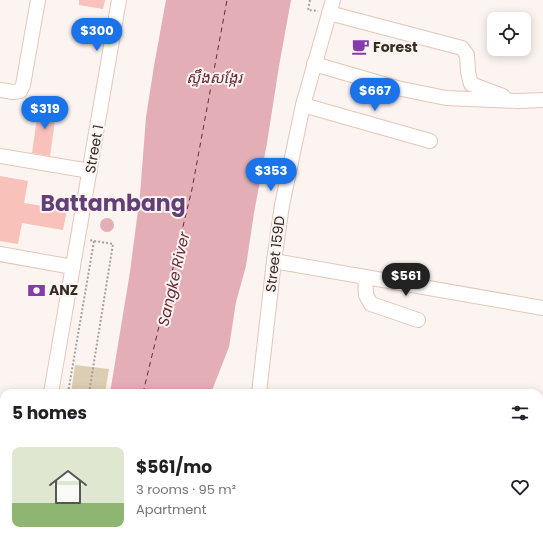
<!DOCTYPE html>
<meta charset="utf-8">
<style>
body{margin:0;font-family:Poppins,"Noto Sans Khmer",sans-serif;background:#f6f6f6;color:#202124;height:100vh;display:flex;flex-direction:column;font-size:15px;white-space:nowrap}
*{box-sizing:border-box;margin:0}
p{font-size:13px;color:#757577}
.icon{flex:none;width:22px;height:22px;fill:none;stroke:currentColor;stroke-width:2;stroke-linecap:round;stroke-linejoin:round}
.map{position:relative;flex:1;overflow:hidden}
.details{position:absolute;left:0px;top:389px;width:543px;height:156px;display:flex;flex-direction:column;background:#fff;border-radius:12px 12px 0 0;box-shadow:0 2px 10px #0003}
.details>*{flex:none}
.fabs{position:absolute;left:487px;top:12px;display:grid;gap:8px}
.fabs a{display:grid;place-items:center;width:44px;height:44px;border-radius:8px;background:#fff;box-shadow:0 2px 10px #0003;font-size:20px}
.price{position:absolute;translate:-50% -34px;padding:0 9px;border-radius:14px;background:#1a73e8;color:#fff;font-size:13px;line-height:26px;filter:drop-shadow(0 1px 2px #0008)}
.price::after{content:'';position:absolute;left:50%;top:24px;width:12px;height:9px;margin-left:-6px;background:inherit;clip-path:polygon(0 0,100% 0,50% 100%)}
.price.on{background:#222;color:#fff}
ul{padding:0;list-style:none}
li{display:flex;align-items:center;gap:12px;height:100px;padding:0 12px}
li span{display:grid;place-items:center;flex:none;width:112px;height:80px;border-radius:8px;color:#555}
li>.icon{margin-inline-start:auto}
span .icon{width:48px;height:48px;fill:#fffc;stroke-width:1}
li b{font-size:17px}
h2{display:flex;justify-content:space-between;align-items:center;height:48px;padding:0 12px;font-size:17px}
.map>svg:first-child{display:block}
</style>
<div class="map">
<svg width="543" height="545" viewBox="0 0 543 545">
<rect width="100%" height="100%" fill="#fbf4f1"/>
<g fill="#dcceb3">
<path d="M 75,365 L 109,369 L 105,393 L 71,393 Z"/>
<path d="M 46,541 L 81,541 L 80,545 L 45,545 Z"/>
</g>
<g fill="#e4aeb7">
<path d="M 166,0 L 291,0 L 279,66 L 267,143 L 254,213 L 246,266 L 236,302 L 229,347 L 211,393 L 110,393 L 130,272 L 140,195 L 146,117 L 154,66 Z"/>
<circle cx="107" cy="225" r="7"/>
<rect x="85" y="541" width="93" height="4"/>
</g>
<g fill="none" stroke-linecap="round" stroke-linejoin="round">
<g stroke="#6b2939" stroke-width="1" stroke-dasharray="5 4" stroke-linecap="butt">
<path d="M 143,393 L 192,189 L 227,0"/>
<path d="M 115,545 L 116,541"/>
</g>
</g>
<g fill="#f8c1ba">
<path d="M 79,0 L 105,0 L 103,9 L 79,5 Z"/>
<path d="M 39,104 L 57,106 L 50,156 L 32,153 Z"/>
<path d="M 0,176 L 28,181 L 24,203 L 67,210 L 63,230 L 22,223 L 18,244 L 0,241 Z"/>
</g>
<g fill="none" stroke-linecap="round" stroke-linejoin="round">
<defs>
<g id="minor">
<path d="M 329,13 L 462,48 L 467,55 L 468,72 L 471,84 L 503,96"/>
<path d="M 314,64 L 397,88 L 446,98 L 518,101 L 543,100"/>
<path d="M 0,90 L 13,92 L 20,91 L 23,85 L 38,0"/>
<path d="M 303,105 L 430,141"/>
<path d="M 0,156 L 90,171"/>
<path d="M 0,254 L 73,267"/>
<path d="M 274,261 L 543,308"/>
<path d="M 365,277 L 366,295 L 371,304 L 418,320"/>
<path d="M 51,393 L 119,0"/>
<path d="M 259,393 L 274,261 L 282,205 L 303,105 L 333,0"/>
<path d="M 539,450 L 543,451"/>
<path d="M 0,517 L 4,518"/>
<path d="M 25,545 L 26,541"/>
<path d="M 243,545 L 243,541"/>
<path d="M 452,545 L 453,541"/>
</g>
</defs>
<use href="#minor" stroke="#e6c6b7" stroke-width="16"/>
<g stroke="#a9a09c" stroke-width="2" stroke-dasharray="2 2" stroke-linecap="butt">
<path d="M 310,0 L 308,10 L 318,11"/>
<path d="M 68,393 L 94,241"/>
<path d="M 89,393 L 113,244 L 89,240"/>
<path d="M 43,545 L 44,541"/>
<path d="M 64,545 L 65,541"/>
</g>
<use href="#minor" stroke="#fff" stroke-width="14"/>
</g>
<defs>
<symbol id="cafe-bare" viewBox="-9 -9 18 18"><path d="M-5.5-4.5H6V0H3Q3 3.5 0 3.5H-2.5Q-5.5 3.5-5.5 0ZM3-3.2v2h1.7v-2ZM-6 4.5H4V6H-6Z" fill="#863bac" stroke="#fbf4f1" stroke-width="2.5" paint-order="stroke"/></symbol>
<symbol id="bank-bare" viewBox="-9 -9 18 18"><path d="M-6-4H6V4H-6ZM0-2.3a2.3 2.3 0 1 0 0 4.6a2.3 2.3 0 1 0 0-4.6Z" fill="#863bac" stroke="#fbf4f1" stroke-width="2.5" paint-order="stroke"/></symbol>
</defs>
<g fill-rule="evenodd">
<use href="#cafe-bare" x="348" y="34" width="25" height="25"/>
<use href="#bank-bare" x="24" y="278" width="25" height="25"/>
</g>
<g text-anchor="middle" stroke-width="4" stroke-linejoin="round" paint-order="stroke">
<g font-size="14" font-weight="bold" fill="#372b25" stroke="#fbf4f1" text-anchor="start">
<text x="373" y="52">Forest</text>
<text x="49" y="295">ANZ</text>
</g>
<g font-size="14" fill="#372b25" stroke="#fbf4f1">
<text transform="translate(94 149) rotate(-80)" y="5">Street 1</text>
<text transform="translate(275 254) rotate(-83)" y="5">Street 159D</text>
</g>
<g font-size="15" font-style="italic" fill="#6b2939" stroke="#fbf4f1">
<text x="214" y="83">ស្ទឹងសង្កែរ</text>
<text transform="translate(174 279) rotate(-77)" y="5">Sangke River</text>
</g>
<g font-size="22" font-weight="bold" fill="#633f78" stroke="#fbf4f1">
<text x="113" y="211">Battambang</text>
</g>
</g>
</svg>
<div class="fabs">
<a><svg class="icon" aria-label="locate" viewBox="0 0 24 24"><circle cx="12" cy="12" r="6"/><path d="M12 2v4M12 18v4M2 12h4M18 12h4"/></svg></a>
</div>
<b class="price" style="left:97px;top:52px">$300</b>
<b class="price" style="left:375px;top:112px">$667</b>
<b class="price" style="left:45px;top:130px">$319</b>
<b class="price" style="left:271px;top:192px">$353</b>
<b class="price on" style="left:406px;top:297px">$561</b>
<section class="details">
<h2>5 homes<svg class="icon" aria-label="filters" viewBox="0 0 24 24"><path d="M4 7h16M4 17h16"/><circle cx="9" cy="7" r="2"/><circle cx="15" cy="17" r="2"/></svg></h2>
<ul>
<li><span style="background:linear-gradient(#dfe7d0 70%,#8fb573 0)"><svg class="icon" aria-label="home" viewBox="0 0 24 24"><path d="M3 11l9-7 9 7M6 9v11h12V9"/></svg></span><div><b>$561/mo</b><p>3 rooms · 95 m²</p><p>Apartment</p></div><svg class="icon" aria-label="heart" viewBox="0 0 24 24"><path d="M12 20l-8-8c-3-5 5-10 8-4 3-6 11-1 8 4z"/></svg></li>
</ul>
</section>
</div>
